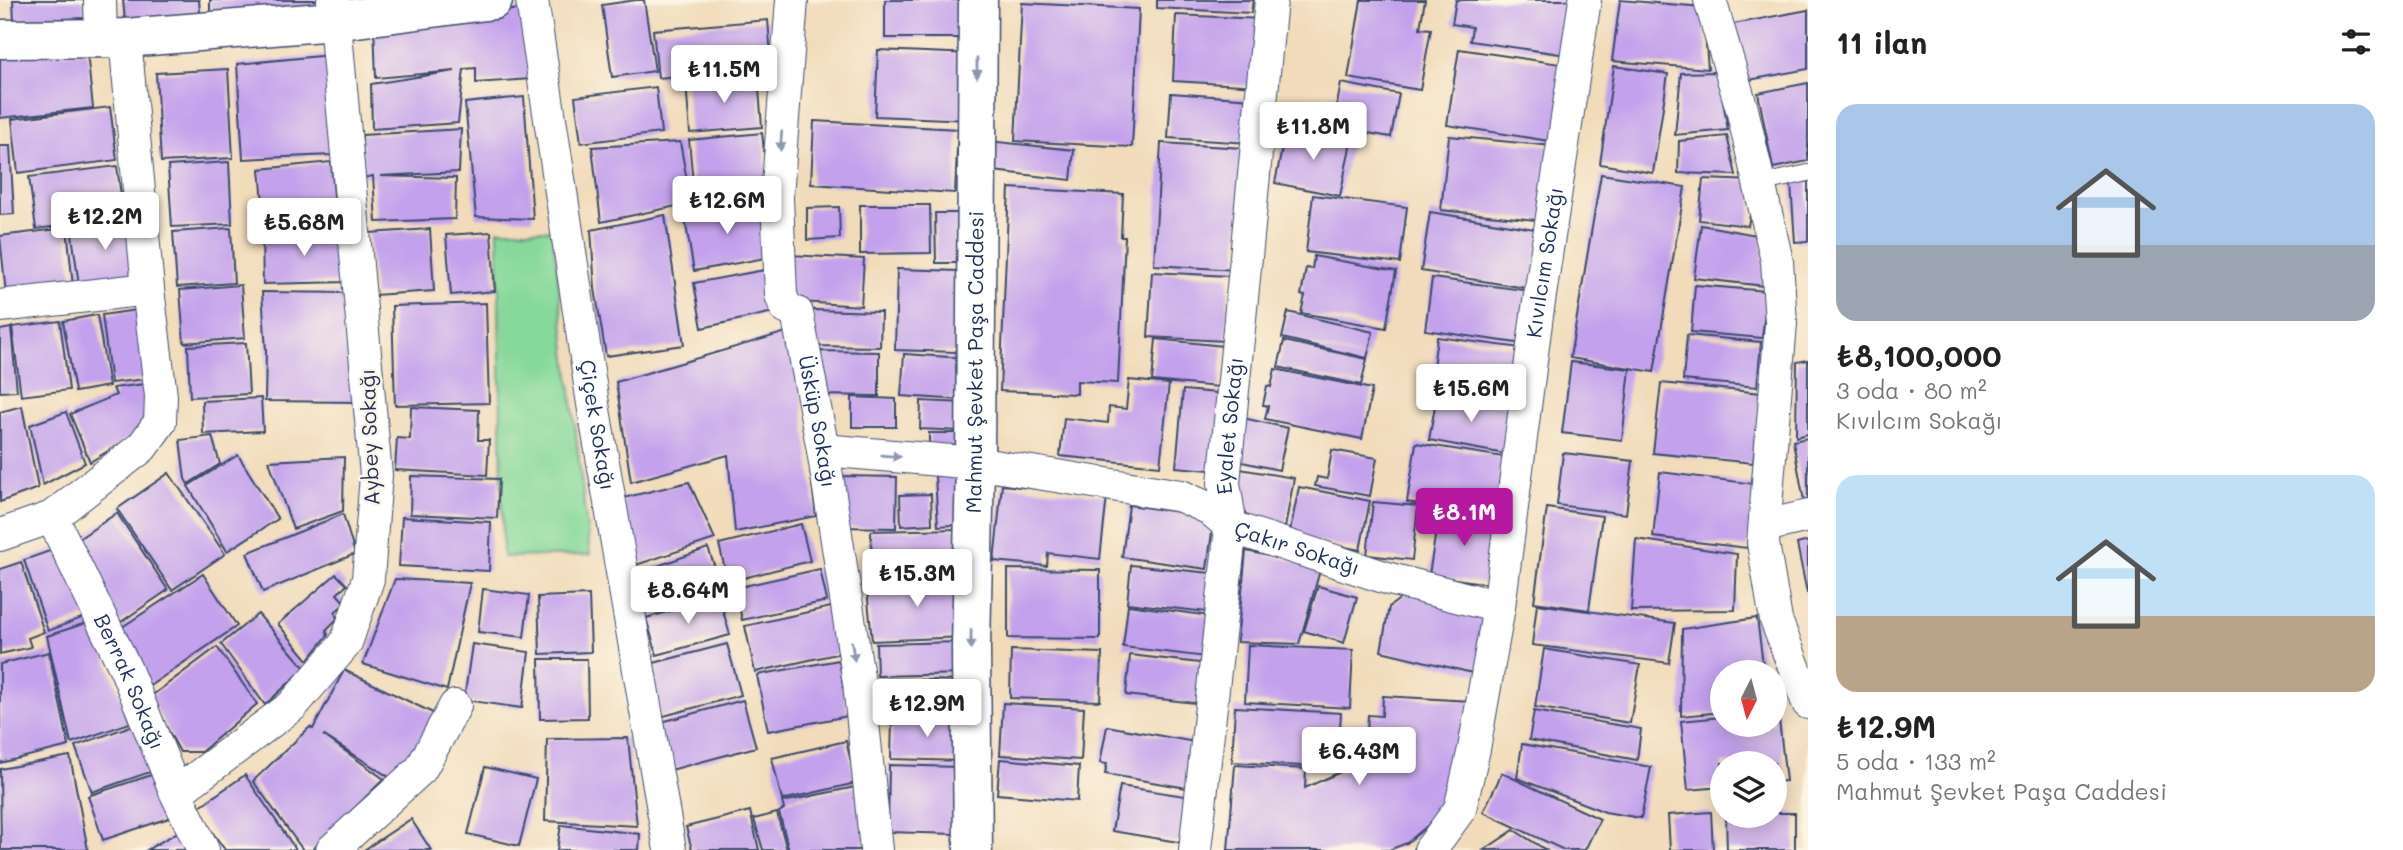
<!DOCTYPE html>
<html lang="tr">
<meta charset="utf-8">
<style>
body{margin:0;font-family:Mali,sans-serif;background:#f2f2f2;color:#222;height:100vh;display:flex;flex-direction:column;font-size:26px;white-space:nowrap}
*{box-sizing:border-box;margin:0}
p{font-size:23px;color:#767676}
.icon{flex:none;width:38px;height:38px;fill:none;stroke:currentColor;stroke-width:2;stroke-linecap:round;stroke-linejoin:round}
.map{position:relative;flex:1;overflow:hidden}
.drawer{display:flex;flex-direction:column;background:#fff;width:595px}
.drawer>*{flex:none}
.needle{width:46px;rotate:186deg}
.buttons{position:absolute;left:1710px;top:660px;display:grid;gap:14px}
.buttons a{display:grid;place-items:center;width:77px;height:77px;border-radius:50%;background:#fff;box-shadow:0 4px 18px #0003;font-size:35px}
.price{position:absolute;translate:-50% -60px;padding:0 16px;border-radius:7px;background:#fff;color:#222;font-size:23px;line-height:46px;filter:drop-shadow(0 2px 4px #0008)}
.price::after{content:'';position:absolute;left:50%;top:42px;width:21px;height:16px;margin-left:-10px;background:inherit;clip-path:polygon(0 0,100% 0,50% 100%)}
.price.current{background:#b5179e;color:#fff}
ul{padding:0;list-style:none}
li{display:grid;align-content:center;gap:14px;height:371px;padding:0 28px}
li span{display:grid;place-items:center;height:217px;border-radius:21px;color:#555}
li>.icon{margin-inline-start:auto}
span .icon{width:126px;height:126px;fill:#fffc;stroke-width:1}
li b{font-size:30px}
h2{display:flex;justify-content:space-between;align-items:center;height:84px;padding:0 28px;font-size:30px}
main{display:flex;flex:1;min-height:0}
.map>svg:first-child{display:block}
</style>
<main>
<div class="map">
<svg width="1808" height="850" viewBox="0 0 1808 850">
<rect width="100%" height="100%" fill="#fcf5e5"/>
<filter id="ink" filterUnits="userSpaceOnUse"><feTurbulence type="fractalNoise" baseFrequency=".0143" numOctaves="2"/><feDisplacementMap in="SourceGraphic" scale="14" xChannelSelector="R" yChannelSelector="G"/><feConvolveMatrix kernelMatrix="1 2 1 2 8 2 1 2 1" color-interpolation-filters="sRGB"/></filter>
<filter id="wash" filterUnits="userSpaceOnUse"><feTurbulence type="fractalNoise" baseFrequency=".00686" numOctaves="4" result="noise"/><feDisplacementMap in="SourceGraphic" scale="28" xChannelSelector="R" yChannelSelector="G"/><feGaussianBlur stdDeviation="1.57" result="paint"/><feColorMatrix in="noise" values="0 0 0 0 0 0 0 0 0 0 0 0 0 0 0 0 0 1.4 0 .05"/><feComposite in="paint" operator="in"/></filter>
<g filter="url(#wash)">
<rect width="100%" height="100%" fill="#f1dbba"/>
<path fill="#86d99a" stroke="#50847c" stroke-width="2" d="M 498,230 L 552,230 L 590,555 L 503,557 Z"/>
<g id="blocks">
<g fill="#c3a1ec">
<path d="M 13,0 L 84,0 L 85,18 L 14,21 Z"/>
<path d="M 123,0 L 199,0 L 200,13 L 125,20 Z"/>
<path d="M 210,0 L 325,0 L 325,10 L 210,12 Z"/>
<path d="M 636,0 L 644,0 L 655,71 L 612,77 L 602,5 Z"/>
<rect x="885" y="0" width="79" height="38"/>
<path d="M 1157,0 L 1253,0 L 1251,13 L 1157,8 Z"/>
<path d="M 1361,0 L 1425,0 L 1420,28 L 1431,29 L 1420,90 L 1348,78 Z"/>
<path d="M 1456,0 L 1582,0 L 1574,56 L 1470,41 L 1472,27 L 1452,24 Z"/>
<path d="M 1620,0 L 1703,7 L 1708,69 L 1612,61 Z"/>
<path d="M 1022,3 L 1139,9 L 1132,147 L 1015,141 Z"/>
<path d="M 521,9 L 530,79 L 476,83 L 476,68 L 464,69 L 458,123 L 372,129 L 371,84 L 455,71 L 376,78 L 374,24 Z"/>
<path d="M 1808,10 L 1808,69 L 1738,82 L 1728,25 Z"/>
<path d="M 1176,15 L 1261,19 L 1258,86 L 1173,81 Z"/>
<path d="M 768,20 L 772,68 L 658,78 L 653,30 Z"/>
<path d="M 1459,49 L 1567,65 L 1556,142 L 1447,125 Z"/>
<path d="M 878,50 L 973,54 L 970,120 L 875,116 Z"/>
<path d="M 87,52 L 93,108 L 0,118 L 0,56 Z"/>
<path d="M 330,55 L 332,155 L 243,159 L 237,64 Z"/>
<path d="M 1614,66 L 1668,74 L 1653,173 L 1600,164 Z"/>
<path d="M 228,69 L 233,158 L 161,162 L 156,73 Z"/>
<path d="M 1718,72 L 1728,130 L 1675,135 L 1681,73 Z"/>
<path d="M 758,77 L 762,127 L 690,133 L 686,83 Z"/>
<path d="M 1341,83 L 1399,94 L 1391,137 L 1333,127 Z"/>
<path d="M 1808,83 L 1808,161 L 1773,168 L 1758,93 Z"/>
<path d="M 656,87 L 661,133 L 581,143 L 575,97 Z"/>
<path d="M 1171,93 L 1252,99 L 1250,143 L 1168,138 Z"/>
<path d="M 524,97 L 533,219 L 476,217 L 465,103 Z"/>
<path d="M 110,107 L 117,160 L 18,173 L 12,119 Z"/>
<path d="M 814,121 L 958,129 L 955,193 L 811,184 Z"/>
<path d="M 461,129 L 459,172 L 380,176 L 456,178 L 455,219 L 376,222 L 373,176 L 363,178 L 362,135 Z"/>
<path d="M 1286,129 L 1351,142 L 1340,196 L 1275,183 Z"/>
<path d="M 762,133 L 768,187 L 694,194 L 689,140 Z"/>
<path d="M 1449,136 L 1553,146 L 1545,221 L 1441,210 Z"/>
<path d="M 1727,136 L 1736,175 L 1678,173 L 1679,141 Z"/>
<path d="M 988,141 L 1074,150 L 1071,180 L 985,170 Z"/>
<path d="M 680,142 L 691,203 L 601,222 L 592,147 Z"/>
<path d="M 1161,143 L 1243,148 L 1236,270 L 1154,265 Z"/>
<path d="M 0,146 L 10,146 L 14,214 L 0,215 Z"/>
<path d="M 229,162 L 232,224 L 172,227 L 168,166 Z"/>
<path d="M 331,162 L 336,218 L 265,225 L 260,169 Z"/>
<path d="M 117,166 L 124,218 L 36,229 L 29,177 Z"/>
<path d="M 1601,174 L 1685,187 L 1654,372 L 1570,358 Z"/>
<path d="M 1703,179 L 1756,181 L 1748,226 L 1699,220 Z"/>
<path d="M 1808,181 L 1808,241 L 1795,242 L 1791,184 Z"/>
<path d="M 1009,188 L 1123,194 L 1121,237 L 1125,237 L 1118,383 L 1077,381 L 1077,394 L 1000,391 Z"/>
<path d="M 1313,195 L 1407,207 L 1400,263 L 1306,252 Z"/>
<path d="M 760,200 L 771,257 L 694,271 L 684,214 Z"/>
<path d="M 860,205 L 930,205 L 931,253 L 860,254 Z"/>
<path d="M 839,207 L 840,238 L 807,240 L 807,208 Z"/>
<path d="M 1430,212 L 1541,230 L 1532,289 L 1421,271 Z"/>
<path d="M 935,213 L 962,213 L 964,263 L 936,263 Z"/>
<path d="M 665,215 L 684,345 L 606,356 L 595,289 L 591,230 Z"/>
<path d="M 131,219 L 138,278 L 79,285 L 71,227 Z"/>
<path d="M 1701,225 L 1762,236 L 1765,286 L 1694,278 Z"/>
<path d="M 67,228 L 73,286 L 6,294 L 0,236 Z"/>
<path d="M 231,228 L 234,283 L 177,287 L 173,232 Z"/>
<path d="M 430,229 L 434,291 L 374,295 L 369,233 Z"/>
<path d="M 491,232 L 495,291 L 451,295 L 446,235 Z"/>
<path d="M 346,233 L 347,282 L 263,284 L 262,234 Z"/>
<path d="M 789,255 L 864,259 L 861,306 L 786,301 Z"/>
<path d="M 1314,256 L 1396,271 L 1386,328 L 1301,313 L 1305,296 L 1301,295 L 1306,268 L 1312,269 Z"/>
<path d="M 770,269 L 778,311 L 702,328 L 694,283 Z"/>
<path d="M 897,269 L 959,271 L 957,352 L 895,350 Z"/>
<path d="M 1152,272 L 1229,276 L 1226,341 L 1148,337 Z"/>
<path d="M 1432,278 L 1531,291 L 1524,344 L 1425,330 Z"/>
<path d="M 241,285 L 245,338 L 184,343 L 180,290 Z"/>
<path d="M 1695,285 L 1767,291 L 1762,338 L 1691,332 Z"/>
<path d="M 262,292 L 352,293 L 356,402 L 265,401 L 266,351 Z"/>
<path d="M 486,303 L 489,403 L 395,405 L 392,306 Z"/>
<path d="M 137,310 L 146,379 L 111,383 L 102,315 Z"/>
<path d="M 813,310 L 881,312 L 880,347 L 812,346 Z"/>
<path d="M 1288,312 L 1373,332 L 1367,358 L 1282,338 Z"/>
<path d="M 97,315 L 109,386 L 75,392 L 63,321 Z"/>
<path d="M 60,321 L 69,390 L 21,396 L 12,327 Z"/>
<path d="M 11,328 L 17,391 L 0,392 L 0,330 Z"/>
<path d="M 793,330 L 816,516 L 735,532 L 728,455 L 631,482 L 616,382 Z"/>
<path d="M 1687,335 L 1761,342 L 1757,387 L 1683,380 Z"/>
<path d="M 1437,337 L 1522,348 L 1515,402 L 1430,390 Z"/>
<path d="M 1156,339 L 1223,346 L 1219,387 L 1152,381 Z"/>
<path d="M 1284,341 L 1367,359 L 1361,385 L 1278,367 Z"/>
<path d="M 246,343 L 249,394 L 190,397 L 188,346 Z"/>
<path d="M 816,351 L 879,352 L 879,396 L 815,395 Z"/>
<path d="M 904,354 L 964,358 L 962,400 L 901,396 Z"/>
<path d="M 1808,360 L 1808,434 L 1796,437 L 1797,362 Z"/>
<path d="M 1571,362 L 1630,369 L 1622,440 L 1562,433 Z"/>
<path d="M 1275,369 L 1372,389 L 1362,439 L 1265,419 L 1268,406 L 1263,405 L 1267,386 L 1271,387 Z"/>
<path d="M 1129,380 L 1169,384 L 1160,466 L 1060,456 L 1064,418 L 1108,423 L 1109,407 L 1126,409 Z"/>
<path d="M 1661,383 L 1761,393 L 1753,463 L 1653,453 Z"/>
<path d="M 145,384 L 147,427 L 90,462 L 70,414 L 116,395 L 113,388 Z"/>
<path d="M 1183,390 L 1228,394 L 1221,471 L 1176,467 Z"/>
<path d="M 1437,395 L 1513,407 L 1505,454 L 1429,440 Z"/>
<path d="M 852,397 L 896,399 L 896,427 L 852,427 Z"/>
<path d="M 261,398 L 263,431 L 203,434 L 202,401 Z"/>
<path d="M 921,401 L 966,403 L 964,431 L 920,429 Z"/>
<path d="M 22,406 L 38,488 L 0,502 L 0,412 Z"/>
<path d="M 411,407 L 479,410 L 478,440 L 489,440 L 487,475 L 395,470 L 397,438 L 410,439 Z"/>
<path d="M 66,412 L 85,463 L 43,485 L 30,425 Z"/>
<path d="M 1243,418 L 1288,428 L 1279,470 L 1233,460 Z"/>
<path d="M 929,433 L 966,433 L 966,456 L 929,455 Z"/>
<path d="M 212,436 L 220,464 L 188,484 L 185,479 L 180,440 Z"/>
<path d="M 1808,438 L 1808,500 L 1804,501 L 1793,441 Z"/>
<path d="M 1416,443 L 1510,458 L 1500,518 L 1407,502 Z"/>
<path d="M 1332,450 L 1377,458 L 1370,496 L 1315,486 L 1317,477 L 1327,479 Z"/>
<path d="M 1563,453 L 1633,461 L 1626,514 L 1557,505 Z"/>
<path d="M 238,455 L 278,519 L 227,551 L 188,486 Z"/>
<path d="M 344,457 L 343,511 L 293,529 L 269,461 Z"/>
<path d="M 1240,469 L 1294,478 L 1285,528 L 1231,518 Z"/>
<path d="M 1660,472 L 1755,484 L 1747,548 L 1653,537 Z"/>
<path d="M 169,473 L 225,554 L 172,590 L 117,509 Z"/>
<path d="M 411,476 L 499,479 L 497,518 L 410,514 Z"/>
<path d="M 841,476 L 897,477 L 896,528 L 839,527 Z"/>
<path d="M 935,476 L 965,476 L 968,524 L 938,526 Z"/>
<path d="M 689,482 L 715,539 L 630,567 L 623,498 Z"/>
<path d="M 1002,485 L 1107,496 L 1100,559 L 1048,553 L 1047,566 L 994,561 Z"/>
<path d="M 1299,487 L 1370,501 L 1360,550 L 1289,536 Z"/>
<path d="M 931,494 L 932,524 L 901,526 L 900,495 Z"/>
<path d="M 1373,502 L 1418,506 L 1412,560 L 1367,555 Z"/>
<path d="M 1129,505 L 1214,517 L 1207,569 L 1122,557 Z"/>
<path d="M 1547,508 L 1602,516 L 1589,610 L 1534,602 Z"/>
<path d="M 1439,512 L 1499,521 L 1489,584 L 1429,575 Z"/>
<path d="M 117,513 L 168,590 L 112,628 L 74,542 Z"/>
<path d="M 343,514 L 355,554 L 263,592 L 247,553 Z"/>
<path d="M 402,517 L 491,522 L 489,571 L 399,566 Z"/>
<path d="M 801,524 L 810,561 L 728,582 L 719,544 Z"/>
<path d="M 960,529 L 962,570 L 872,573 L 871,531 Z"/>
<path d="M 1636,539 L 1737,554 L 1735,610 L 1631,611 Z"/>
<path d="M 1808,541 L 1808,593 L 1807,593 L 1797,544 Z"/>
<path d="M 58,548 L 87,616 L 48,631 L 24,560 Z"/>
<path d="M 708,548 L 721,584 L 645,611 L 632,575 Z"/>
<path d="M 1246,551 L 1321,567 L 1299,644 L 1237,642 Z"/>
<path d="M 21,562 L 44,632 L 28,638 L 31,647 L 0,654 L 0,569 Z"/>
<path d="M 1131,565 L 1211,573 L 1207,612 L 1127,603 Z"/>
<path d="M 820,569 L 827,601 L 742,620 L 735,588 Z"/>
<path d="M 1008,569 L 1100,570 L 1100,639 L 1008,638 Z"/>
<path d="M 203,574 L 237,626 L 145,689 L 113,633 Z"/>
<path d="M 336,574 L 347,585 L 337,594 L 345,603 L 335,612 L 337,619 L 326,630 L 328,635 L 308,660 L 278,624 Z"/>
<path d="M 395,579 L 470,583 L 447,690 L 363,664 Z"/>
<path d="M 866,579 L 969,582 L 963,637 L 872,641 Z"/>
<path d="M 1318,586 L 1357,597 L 1344,643 L 1304,631 Z"/>
<path d="M 483,589 L 529,595 L 524,637 L 478,632 Z"/>
<path d="M 1411,590 L 1490,613 L 1481,675 L 1381,651 L 1389,607 Z"/>
<path d="M 589,595 L 591,652 L 540,654 L 538,597 Z"/>
<path d="M 719,597 L 730,635 L 657,655 L 646,618 Z"/>
<path d="M 1537,604 L 1675,623 L 1669,663 L 1532,645 Z"/>
<path d="M 1128,605 L 1211,616 L 1206,657 L 1123,647 Z"/>
<path d="M 831,607 L 841,653 L 755,672 L 745,626 Z"/>
<path d="M 258,614 L 305,668 L 265,705 L 221,644 Z"/>
<path d="M 1757,618 L 1764,672 L 1722,672 L 1722,712 L 1681,716 L 1682,629 Z"/>
<path d="M 92,621 L 130,723 L 71,743 L 47,636 Z"/>
<path d="M 964,642 L 965,674 L 877,676 L 876,644 Z"/>
<path d="M 472,644 L 529,652 L 522,708 L 464,700 Z"/>
<path d="M 727,644 L 741,695 L 660,717 L 646,665 Z"/>
<path d="M 1248,645 L 1353,650 L 1350,708 L 1245,702 Z"/>
<path d="M 217,647 L 257,704 L 201,752 L 180,752 L 150,697 Z"/>
<path d="M 1544,649 L 1640,665 L 1630,723 L 1535,707 Z"/>
<path d="M 1011,650 L 1102,653 L 1100,701 L 1010,698 Z"/>
<path d="M 49,652 L 69,746 L 0,763 L 0,664 Z"/>
<path d="M 1130,655 L 1208,664 L 1203,704 L 1126,695 Z"/>
<path d="M 539,659 L 587,659 L 588,718 L 540,719 Z"/>
<path d="M 839,660 L 848,716 L 768,731 L 757,675 Z"/>
<path d="M 344,670 L 437,715 L 400,784 L 323,735 L 384,779 L 312,850 L 303,850 L 253,781 L 310,727 L 313,729 Z"/>
<path d="M 887,679 L 966,681 L 965,715 L 886,712 Z"/>
<path d="M 1383,696 L 1471,701 L 1454,803 L 1407,843 L 1389,850 L 1228,850 L 1235,765 L 1306,769 L 1305,788 L 1365,761 L 1368,715 L 1382,716 Z"/>
<path d="M 743,700 L 756,747 L 667,771 L 654,724 Z"/>
<path d="M 1003,703 L 1084,708 L 1081,760 L 1000,755 Z"/>
<path d="M 1235,707 L 1341,713 L 1337,768 L 1232,762 Z"/>
<path d="M 1534,711 L 1641,729 L 1637,760 L 1529,740 Z"/>
<path d="M 1774,711 L 1778,711 L 1786,781 L 1774,782 L 1774,763 L 1722,763 L 1722,787 L 1688,790 L 1681,721 L 1722,717 L 1722,724 L 1774,724 Z"/>
<path d="M 892,718 L 963,719 L 963,761 L 891,759 Z"/>
<path d="M 136,724 L 153,771 L 92,792 L 75,746 Z"/>
<path d="M 1107,726 L 1195,742 L 1187,788 L 1105,774 L 1107,764 L 1100,763 Z"/>
<path d="M 628,738 L 637,826 L 545,821 L 547,739 Z"/>
<path d="M 846,741 L 856,783 L 782,800 L 772,758 Z"/>
<path d="M 1522,744 L 1651,767 L 1641,818 L 1605,812 L 1517,778 Z"/>
<path d="M 70,756 L 88,850 L 1,850 L 0,769 Z"/>
<path d="M 1000,759 L 1079,766 L 1077,801 L 997,794 Z"/>
<path d="M 889,765 L 958,767 L 956,834 L 888,832 Z"/>
<path d="M 485,767 L 536,779 L 519,846 L 468,834 Z"/>
<path d="M 157,773 L 172,817 L 103,840 L 88,796 Z"/>
<path d="M 1502,773 L 1600,819 L 1585,850 L 1564,850 L 1483,812 Z"/>
<path d="M 245,775 L 296,850 L 225,850 L 196,809 Z"/>
<path d="M 860,786 L 868,833 L 859,850 L 789,850 L 779,812 L 784,809 L 782,802 Z"/>
<path d="M 1120,786 L 1191,797 L 1184,843 L 1112,831 Z"/>
<path d="M 750,811 L 759,850 L 692,850 L 686,827 Z"/>
<path d="M 1711,812 L 1713,850 L 1670,850 L 1668,815 Z"/>
<path d="M 777,813 L 787,850 L 763,850 L 754,819 Z"/>
<path d="M 1774,813 L 1795,813 L 1795,850 L 1727,850 L 1726,816 L 1774,816 Z"/>
<path d="M 411,819 L 431,850 L 364,850 Z"/>
<path d="M 561,825 L 640,834 L 639,850 L 557,850 Z"/>
<path d="M 1514,830 L 1546,850 L 1484,850 Z"/>
<path d="M 178,832 L 186,850 L 147,850 Z"/>
</g>
</g>
</g>
<g filter="url(#ink)">
<use href="#blocks" fill-opacity="0" stroke="#3b496c" stroke-width="2"/>
<g fill="none" stroke-linecap="round" stroke-linejoin="round">
<defs>
<path id="lane" d="M 1759,184 L 1808,173"/>
<g id="street">
<path d="M 100,0 L 101,38"/>
<path id="s1" d="M 532,0 L 593,404 L 670,850"/>
<path id="s2" d="M 792,0 L 777,197 L 781,295 L 786,308 L 797,313 L 823,450 L 859,683 L 876,850"/>
<path d="M 1710,0 L 1742,109 L 1777,261 L 1781,323 L 1763,543 L 1776,620 L 1808,703"/>
<path d="M 0,306 L 148,289"/>
<path id="s3" d="M 823,450 L 975,463 L 1181,496 L 1210,509 L 1231,527 L 1390,579 L 1499,607"/>
<path id="s4" d="M 52,517 L 126,670 L 176,793 L 203,850"/>
<path d="M 1765,526 L 1808,516"/>
<path d="M 0,535 L 52,517 L 142,447 L 160,422 L 161,396 L 148,289 L 125,38"/>
<path d="M 176,793 L 292,706 L 346,643 L 368,579 L 376,475 L 333,0"/>
<path d="M 332,850 L 421,769 L 455,706"/>
<path id="s5" d="M 1195,850 L 1231,527 L 1224,483 L 1271,0"/>
<path id="s6" d="M 1430,850 L 1460,809 L 1474,749 L 1499,607 L 1537,315 L 1585,0"/>
</g>
<g id="secondary">
<path d="M 0,39 L 125,38 L 334,21 L 493,0"/>
<path id="s7" d="M 973,850 L 971,648 L 975,463 L 978,0"/>
</g>
</defs>
<use href="#lane" stroke="#3b496c" stroke-width="18"/>
<use href="#street" stroke="#3b496c" stroke-width="34"/>
<use href="#secondary" stroke="#3b496c" stroke-width="41"/>
<use href="#lane" stroke="#fff" stroke-width="16"/>
<use href="#street" stroke="#fff" stroke-width="32"/>
<use href="#secondary" stroke="#fff" stroke-width="38"/>
</g>
<defs><path id="oneway-solid" d="M-6-.8H1V-3.2L6.5 0L1 3.2V.8H-6Z" transform="scale(1.75)"/></defs>
<g fill="#8d97ae">
<use href="#oneway-solid" transform="translate(977 68) rotate(90)"/>
<use href="#oneway-solid" transform="translate(781 141) rotate(94)"/>
<use href="#oneway-solid" transform="translate(891 456) rotate(5)"/>
<use href="#oneway-solid" transform="translate(971 639) rotate(91)"/>
<use href="#oneway-solid" transform="translate(853 651) rotate(81)"/>
</g>
</g>
<g text-anchor="middle" stroke-width="5" stroke-linejoin="round" paint-order="stroke">
<g font-size="21" fill="#1b2f5e" stroke="#fcf5e5">
<text dy="7" stroke="none"><textPath href="#s6" startOffset="604">Kıvılcım Sokağı</textPath></text>
<text dy="7" stroke="none"><textPath href="#s7" startOffset="488">Mahmut Şevket Paşa Caddesi</textPath></text>
<text dy="7" stroke="none"><textPath href="#s2" startOffset="432">Üsküp Sokağı</textPath></text>
<text dy="7" stroke="none"><textPath href="#s5" startOffset="427">Eyalet Sokağı</textPath></text>
<text dy="7" stroke="none"><textPath href="#s1" startOffset="430">Çiçek Sokağı</textPath></text>
<text transform="translate(370 437) rotate(-92)" y="7">Aybey Sokağı</text>
<text dy="7" stroke="none"><textPath href="#s3" startOffset="490">Çakır Sokağı</textPath></text>
<text dy="7" stroke="none"><textPath href="#s4" startOffset="182">Berrak Sokağı</textPath></text>
</g>
</g>
</svg>
<div class="buttons">
<a><svg class="needle" viewBox="-14 -14 28 28"><path d="M0-13l5 13h-10z" fill="#e53935"/><path d="M0 13l5-13h-10z" fill="#767676"/></svg></a>
<a><svg class="icon" aria-label="layers" viewBox="0 0 24 24"><path d="M12 4l9 5-9 5-9-5zM3 14l9 5 9-5"/></svg></a>
</div>
<b class="price" style="left:724px;top:105px">₺11.5M</b>
<b class="price" style="left:1313px;top:162px">₺11.8M</b>
<b class="price" style="left:727px;top:236px">₺12.6M</b>
<b class="price" style="left:105px;top:252px">₺12.2M</b>
<b class="price" style="left:304px;top:258px">₺5.68M</b>
<b class="price" style="left:1471px;top:424px">₺15.6M</b>
<b class="price current" style="left:1464px;top:548px">₺8.1M</b>
<b class="price" style="left:917px;top:609px">₺15.3M</b>
<b class="price" style="left:688px;top:626px">₺8.64M</b>
<b class="price" style="left:927px;top:739px">₺12.9M</b>
<b class="price" style="left:1359px;top:787px">₺6.43M</b>
</div>
<section class="drawer">
<h2>11 ilan<svg class="icon" aria-label="filters" viewBox="0 0 24 24"><path d="M4 7h16M4 17h16"/><circle cx="9" cy="7" r="2"/><circle cx="15" cy="17" r="2"/></svg></h2>
<ul>
<li><span style="background:linear-gradient(#a9c7e8 65%,#9aa5b1 0)"><svg class="icon" aria-label="home" viewBox="0 0 24 24"><path d="M3 11l9-7 9 7M6 9v11h12V9"/></svg></span><div><b>₺8,100,000</b><p>3 oda · 80 m²</p><p>Kıvılcım Sokağı</p></div></li>
<li><span style="background:linear-gradient(#bfe0f5 65%,#b9a48a 0)"><svg class="icon" aria-label="home" viewBox="0 0 24 24"><path d="M3 11l9-7 9 7M6 9v11h12V9"/></svg></span><div><b>₺12.9M</b><p>5 oda · 133 m²</p><p>Mahmut Şevket Paşa Caddesi</p></div></li>
</ul>
</section>
</main>
